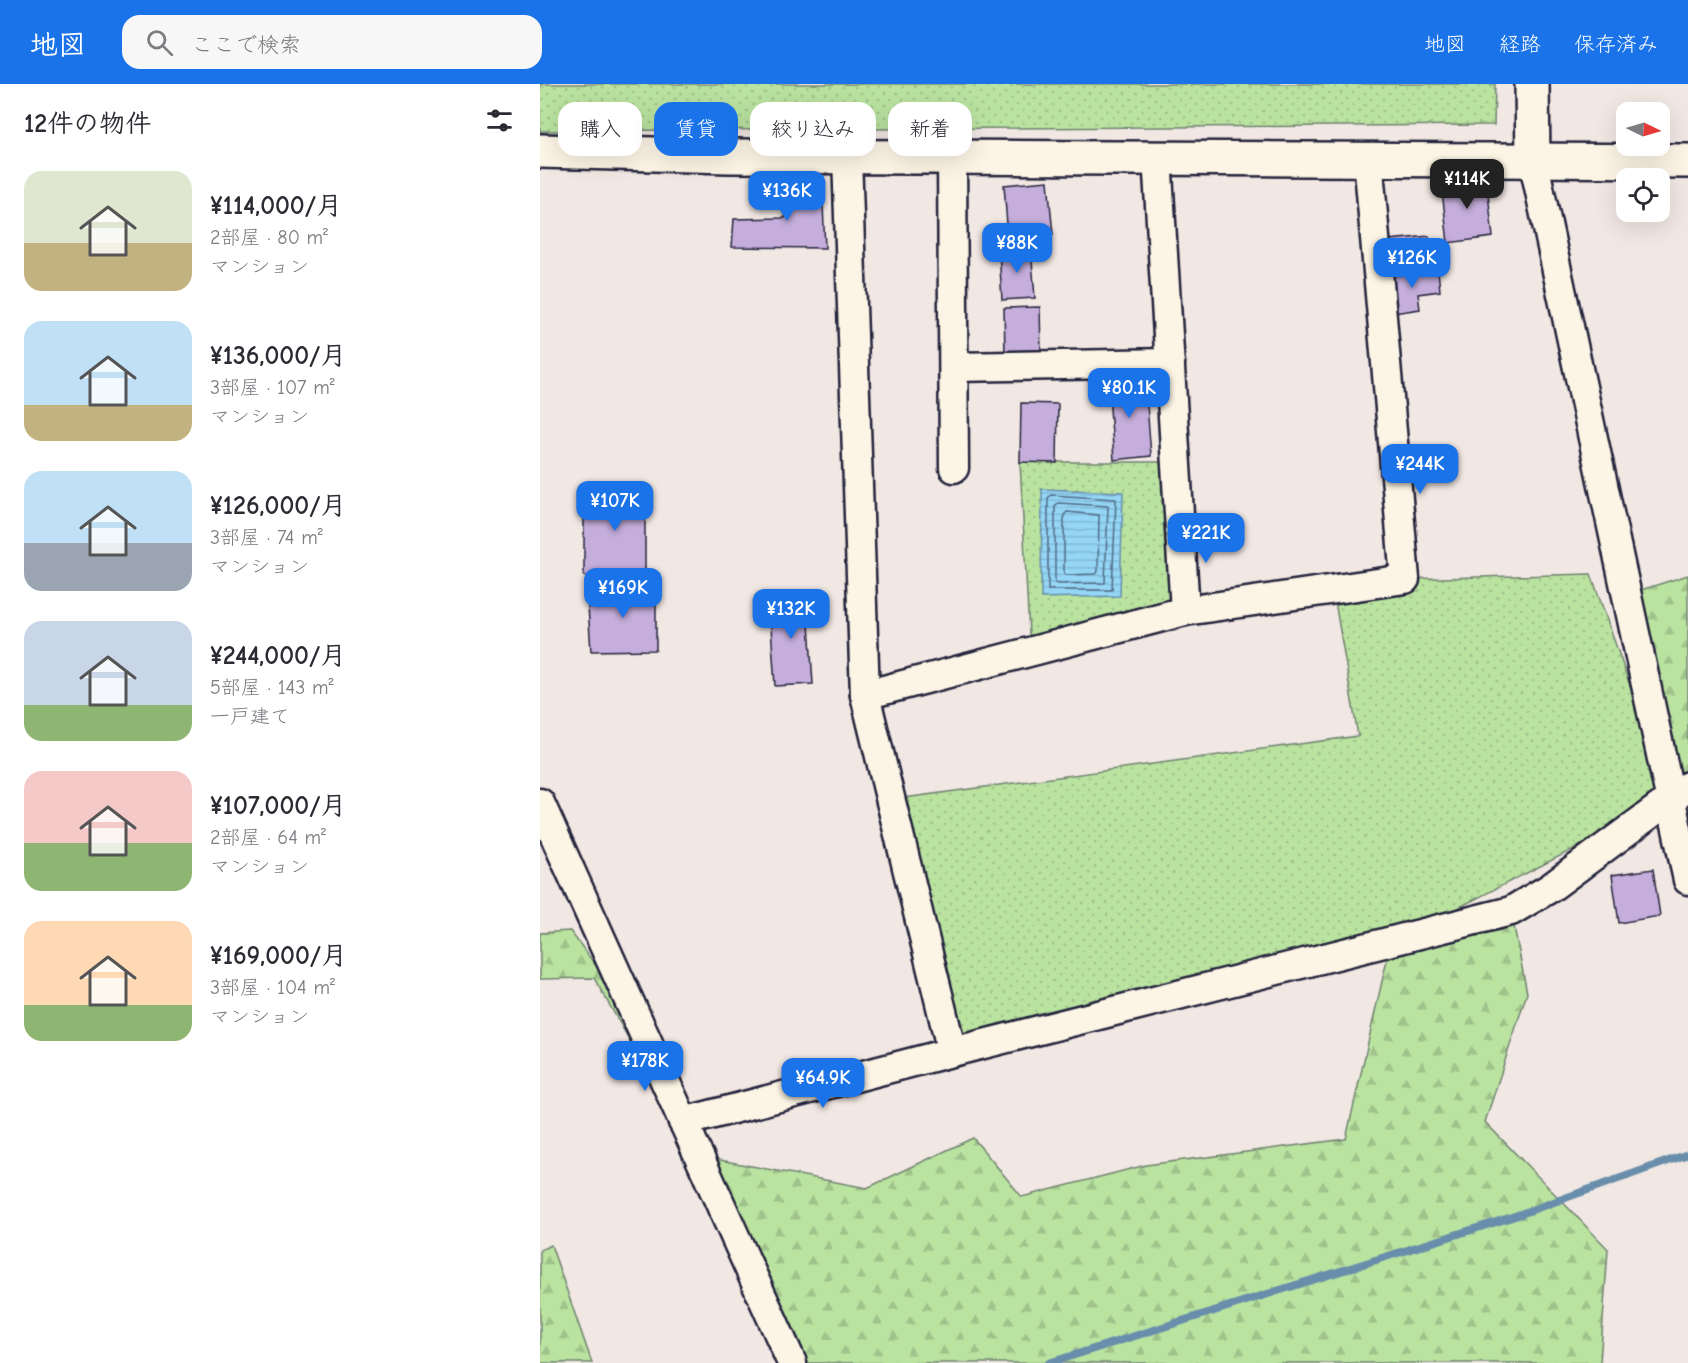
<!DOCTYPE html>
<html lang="ja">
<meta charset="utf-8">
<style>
body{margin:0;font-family:"Comic Neue","Klee One",sans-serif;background:#f7f7f7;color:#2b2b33;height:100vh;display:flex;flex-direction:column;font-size:22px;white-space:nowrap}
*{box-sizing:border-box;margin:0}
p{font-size:20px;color:#7c7c81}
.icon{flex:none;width:33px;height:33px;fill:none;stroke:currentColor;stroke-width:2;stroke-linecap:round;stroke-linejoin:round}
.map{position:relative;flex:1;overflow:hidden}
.sheet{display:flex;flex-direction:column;background:#fff;width:540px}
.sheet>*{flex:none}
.top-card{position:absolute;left:18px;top:18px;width:570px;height:54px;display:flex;gap:12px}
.needle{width:39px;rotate:95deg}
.buttons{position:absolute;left:1076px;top:18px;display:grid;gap:12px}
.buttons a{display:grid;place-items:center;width:54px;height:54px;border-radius:12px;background:#fff;box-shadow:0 6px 24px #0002;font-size:30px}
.price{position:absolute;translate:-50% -51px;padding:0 14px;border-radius:12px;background:#1a73e8;color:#fff;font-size:20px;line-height:39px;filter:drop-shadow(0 2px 3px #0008)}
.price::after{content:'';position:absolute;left:50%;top:36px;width:18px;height:14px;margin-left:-9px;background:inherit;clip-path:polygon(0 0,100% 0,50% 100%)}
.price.selected{background:#222;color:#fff}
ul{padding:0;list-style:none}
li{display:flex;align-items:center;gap:18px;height:150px;padding:0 24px}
li span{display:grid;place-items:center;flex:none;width:168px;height:120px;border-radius:18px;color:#555}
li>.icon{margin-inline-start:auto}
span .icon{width:72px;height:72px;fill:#fffc;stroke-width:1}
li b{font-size:26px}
h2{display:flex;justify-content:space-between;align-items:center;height:72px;padding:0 24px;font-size:26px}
.tag{padding:0 21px;border-radius:18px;background:#fff;box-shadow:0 6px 24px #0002;font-size:21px;line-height:54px}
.tag.selected{background:#1a73e8;color:#fff}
header{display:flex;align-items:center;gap:36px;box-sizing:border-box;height:84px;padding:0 30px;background:#1a73e8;color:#fff}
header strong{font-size:28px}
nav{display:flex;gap:33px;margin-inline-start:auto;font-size:21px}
.search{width:420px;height:54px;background:#f7f7f7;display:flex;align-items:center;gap:15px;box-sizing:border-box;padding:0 21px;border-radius:18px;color:#7c7c81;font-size:22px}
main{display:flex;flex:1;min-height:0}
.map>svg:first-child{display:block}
</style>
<header>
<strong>地図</strong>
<div class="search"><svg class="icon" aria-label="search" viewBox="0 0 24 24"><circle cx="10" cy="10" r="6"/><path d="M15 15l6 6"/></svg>ここで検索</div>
<nav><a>地図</a><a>経路</a><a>保存済み</a></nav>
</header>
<main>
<section class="sheet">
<h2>12件の物件<svg class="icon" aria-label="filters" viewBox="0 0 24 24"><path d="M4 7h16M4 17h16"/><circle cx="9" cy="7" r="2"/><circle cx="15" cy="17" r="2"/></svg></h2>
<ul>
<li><span style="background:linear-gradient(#dfe7d0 60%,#c2b280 0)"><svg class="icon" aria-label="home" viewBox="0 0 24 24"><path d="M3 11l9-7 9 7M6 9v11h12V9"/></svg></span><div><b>¥114,000/月</b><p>2部屋 · 80 m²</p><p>マンション</p></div></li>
<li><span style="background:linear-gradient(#bfe0f5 70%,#c2b280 0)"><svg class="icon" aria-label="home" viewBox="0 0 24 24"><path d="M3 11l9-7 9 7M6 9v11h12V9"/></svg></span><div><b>¥136,000/月</b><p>3部屋 · 107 m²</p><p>マンション</p></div></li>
<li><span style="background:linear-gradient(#bfe0f5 60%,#9aa5b1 0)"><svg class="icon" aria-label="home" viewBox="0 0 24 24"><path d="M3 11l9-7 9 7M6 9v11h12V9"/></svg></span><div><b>¥126,000/月</b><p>3部屋 · 74 m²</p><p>マンション</p></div></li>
<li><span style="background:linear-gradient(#c9d6e8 70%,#8fb573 0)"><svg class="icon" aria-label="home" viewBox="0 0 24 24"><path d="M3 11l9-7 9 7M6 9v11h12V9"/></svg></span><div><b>¥244,000/月</b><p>5部屋 · 143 m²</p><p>一戸建て</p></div></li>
<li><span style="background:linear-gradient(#f6c9c9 60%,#8fb573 0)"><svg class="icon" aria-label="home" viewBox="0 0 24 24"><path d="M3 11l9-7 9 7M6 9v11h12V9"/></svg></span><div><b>¥107,000/月</b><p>2部屋 · 64 m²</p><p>マンション</p></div></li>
<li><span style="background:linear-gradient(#ffd9b3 70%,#8fb573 0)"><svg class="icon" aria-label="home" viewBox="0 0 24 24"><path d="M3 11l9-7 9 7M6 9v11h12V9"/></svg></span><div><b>¥169,000/月</b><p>3部屋 · 104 m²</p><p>マンション</p></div></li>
</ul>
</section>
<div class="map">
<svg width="1148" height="1279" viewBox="0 0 1148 1279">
<defs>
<pattern id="grass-dots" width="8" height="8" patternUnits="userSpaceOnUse" patternTransform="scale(1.5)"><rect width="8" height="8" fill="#bae3a0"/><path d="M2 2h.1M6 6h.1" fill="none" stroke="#a0c28b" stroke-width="1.8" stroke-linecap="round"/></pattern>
<pattern id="forest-firs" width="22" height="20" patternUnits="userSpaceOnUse" patternTransform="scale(1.5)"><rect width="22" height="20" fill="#bae3a0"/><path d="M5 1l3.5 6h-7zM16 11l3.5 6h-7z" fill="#a0c28b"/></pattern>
<pattern id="water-rules" width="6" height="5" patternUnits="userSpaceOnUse" patternTransform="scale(1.5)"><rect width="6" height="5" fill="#95d6f6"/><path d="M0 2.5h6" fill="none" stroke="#80b7d4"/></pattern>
</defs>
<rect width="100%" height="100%" fill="#f1e7e3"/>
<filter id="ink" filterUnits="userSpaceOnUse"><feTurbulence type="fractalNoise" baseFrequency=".0167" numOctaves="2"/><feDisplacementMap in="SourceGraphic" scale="12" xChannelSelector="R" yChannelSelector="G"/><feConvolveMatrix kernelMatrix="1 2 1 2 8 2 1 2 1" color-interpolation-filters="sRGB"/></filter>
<g filter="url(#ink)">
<g fill="url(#grass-dots)" stroke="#6e826e" stroke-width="1.5">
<path d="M 0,0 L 955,0 L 954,41 L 0,47 Z"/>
<path d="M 480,378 L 636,378 L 645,527 L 490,568 Z"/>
<path d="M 1051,490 L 1130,716 L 851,858 L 412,968 L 350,716 L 818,652 L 793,506 L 865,495 Z"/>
</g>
<g fill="url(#forest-firs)" stroke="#6e826e" stroke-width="1.5">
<path d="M 1148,491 L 1148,688 L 1137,693 L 1101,506 Z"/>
<path d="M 971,827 L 987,909 L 945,1038 L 1068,1165 L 1060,1279 L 257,1279 L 170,1097 L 54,894 L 0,895 L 0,849 L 30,847 L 82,916 L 159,1072 L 327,1104 L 433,1054 L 482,1113 L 606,1081 L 806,1055 L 851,858 Z"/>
<path d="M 11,1161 L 52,1279 L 0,1279 L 0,1166 Z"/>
</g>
<path fill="url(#water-rules)" stroke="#678eab" stroke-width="1.5" d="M 502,405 L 583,408 L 580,512 L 501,514 Z"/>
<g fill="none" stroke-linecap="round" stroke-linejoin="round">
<g stroke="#506a86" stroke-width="1.5">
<path d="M 511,411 L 576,415 L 572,506 L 508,506 L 508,414 Z"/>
<path d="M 518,419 L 568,422 L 565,499 L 518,500 L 515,499 L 515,422 Z"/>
<path d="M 527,428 L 559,431 L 558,487 L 556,490 L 526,491 L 524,489 L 524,431 Z"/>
</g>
<path stroke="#678eab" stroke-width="8" d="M 509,1279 L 972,1133 L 1148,1070"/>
</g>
<g fill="#c5aedc" stroke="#22223b" stroke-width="1.5">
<path d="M 946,92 L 953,153 L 908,159 L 901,98 Z"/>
<path d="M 508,97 L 513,151 L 468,154 L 464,101 Z"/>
<path d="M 241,99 L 282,99 L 285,164 L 192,163 L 194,135 L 245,134 Z"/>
<path d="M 889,152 L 891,179 L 852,183 L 849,156 Z"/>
<path d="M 491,164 L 495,214 L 462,216 L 459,167 Z"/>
<path d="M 898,186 L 900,207 L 878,210 L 880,225 L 854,229 L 850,192 Z"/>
<path d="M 500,223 L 501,268 L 465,269 L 464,224 Z"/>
<path d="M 605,295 L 611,372 L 574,376 L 568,298 Z"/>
<path d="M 481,319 L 518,320 L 517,379 L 480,378 Z"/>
<path d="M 44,403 L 105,403 L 105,493 L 44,492 Z"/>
<path d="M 116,501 L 116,566 L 51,567 L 47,508 Z"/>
<path d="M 267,510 L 273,600 L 235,602 L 229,513 Z"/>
<path d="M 1113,785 L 1120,832 L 1079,839 L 1072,791 Z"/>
</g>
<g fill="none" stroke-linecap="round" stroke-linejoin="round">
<defs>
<g id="minor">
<path d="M 307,72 L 325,611 L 412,968"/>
<path d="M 412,73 L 414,384"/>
<path d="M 993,75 L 1148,796"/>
<path d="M 414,283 L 630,279"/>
<path d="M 645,527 L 865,495 L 828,74"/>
<path d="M 325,611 L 645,527 L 617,73"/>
<path d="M 0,719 L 252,1279"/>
<path d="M 143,1038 L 412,968 L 971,827 L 1010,804 L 1148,702"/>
</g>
<g id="tertiary">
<path d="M 992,0 L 993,75"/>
<path d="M 0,67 L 189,72 L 1148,77"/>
</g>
</defs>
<use href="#minor" stroke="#22223b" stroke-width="33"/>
<use href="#tertiary" stroke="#22223b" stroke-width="38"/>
<use href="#minor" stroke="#fcf5e5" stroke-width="28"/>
<use href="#tertiary" stroke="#fcf5e5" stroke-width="33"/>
</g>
</g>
</svg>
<div class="buttons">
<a><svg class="needle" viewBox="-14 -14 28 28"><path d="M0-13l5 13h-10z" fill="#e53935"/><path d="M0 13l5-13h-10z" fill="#7c7c81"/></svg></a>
<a><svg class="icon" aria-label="locate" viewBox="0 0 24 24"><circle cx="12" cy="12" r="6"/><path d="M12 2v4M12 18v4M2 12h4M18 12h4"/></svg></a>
</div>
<b class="price selected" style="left:927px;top:126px">¥114K</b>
<b class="price" style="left:247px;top:138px">¥136K</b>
<b class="price" style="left:477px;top:190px">¥88K</b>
<b class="price" style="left:872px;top:205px">¥126K</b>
<b class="price" style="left:589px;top:335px">¥80.1K</b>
<b class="price" style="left:880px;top:411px">¥244K</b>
<b class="price" style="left:75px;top:448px">¥107K</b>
<b class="price" style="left:666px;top:480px">¥221K</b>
<b class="price" style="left:83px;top:535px">¥169K</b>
<b class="price" style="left:251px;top:556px">¥132K</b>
<b class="price" style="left:105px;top:1008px">¥178K</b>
<b class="price" style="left:283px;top:1025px">¥64.9K</b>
<div class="top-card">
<a class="tag">購入</a>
<a class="tag selected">賃貸</a>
<a class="tag">絞り込み</a>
<a class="tag">新着</a>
</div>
</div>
</main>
